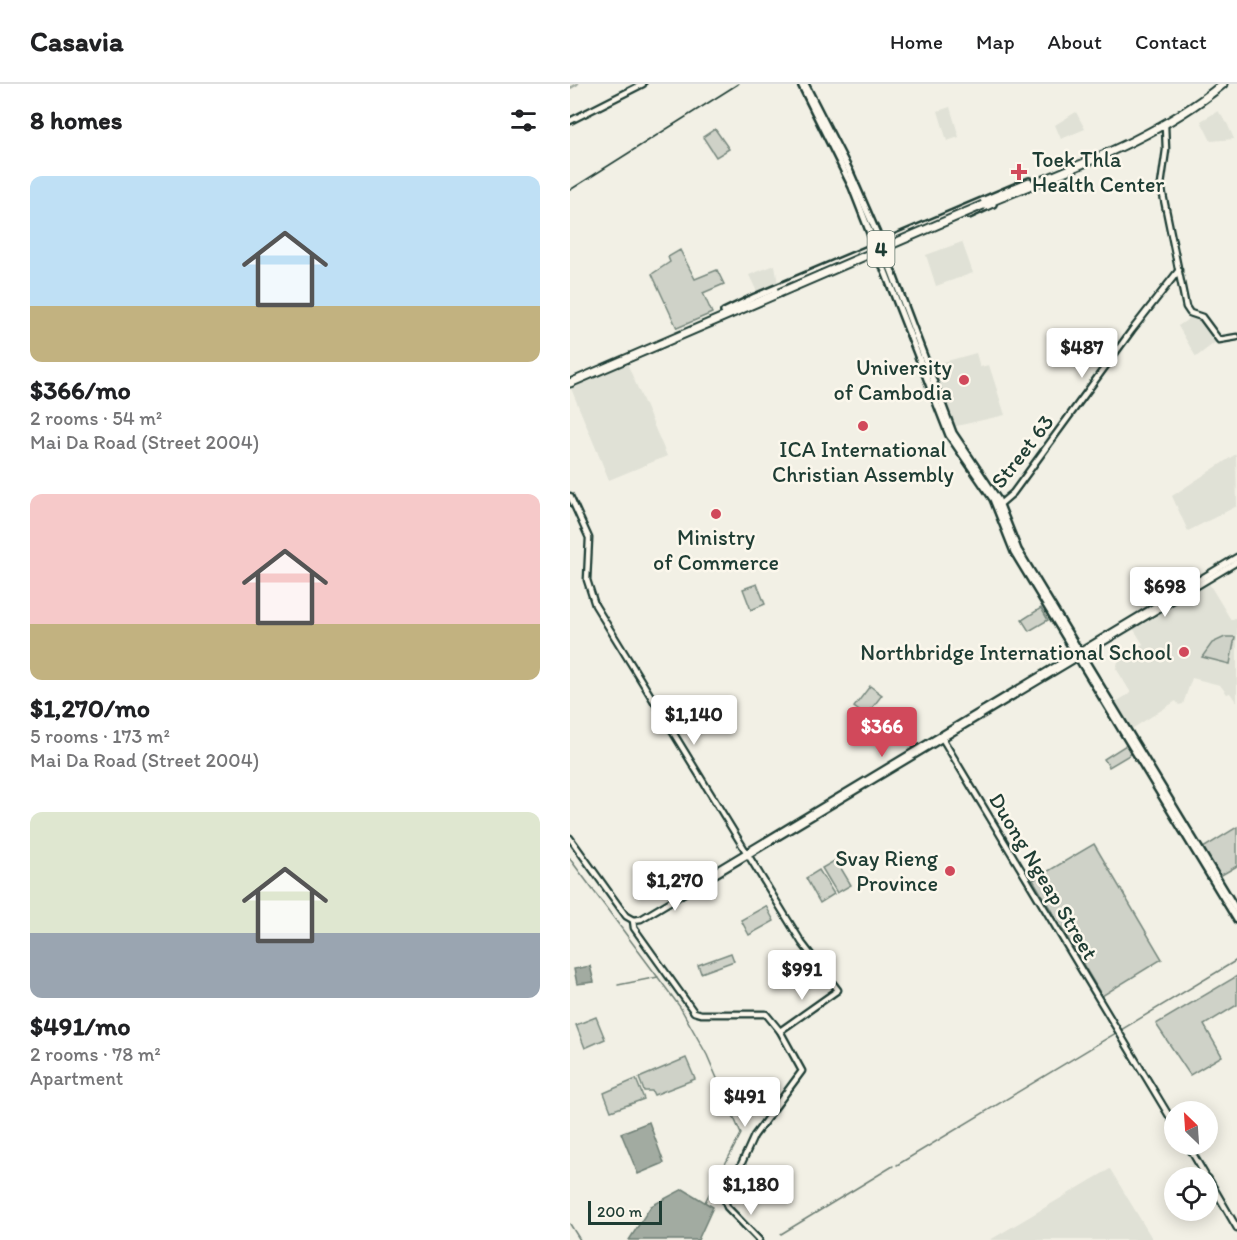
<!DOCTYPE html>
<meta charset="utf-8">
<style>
body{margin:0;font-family:Itim,sans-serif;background:#f6f6f6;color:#202124;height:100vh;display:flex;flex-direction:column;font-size:22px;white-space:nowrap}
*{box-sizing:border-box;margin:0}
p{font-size:20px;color:#757577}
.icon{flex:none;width:33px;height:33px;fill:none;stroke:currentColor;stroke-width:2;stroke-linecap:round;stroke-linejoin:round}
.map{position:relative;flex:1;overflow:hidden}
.panel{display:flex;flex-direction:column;background:#fff;width:570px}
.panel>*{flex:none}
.needle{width:39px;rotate:335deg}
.buttons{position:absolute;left:594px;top:1017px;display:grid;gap:12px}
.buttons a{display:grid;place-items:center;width:54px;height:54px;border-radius:50%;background:#fff;box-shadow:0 3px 15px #0003;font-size:30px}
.scale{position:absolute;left:18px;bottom:15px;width:74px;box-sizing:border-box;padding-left:6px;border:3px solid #1f3d34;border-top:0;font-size:16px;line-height:21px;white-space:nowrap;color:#1f3d34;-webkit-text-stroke:4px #fbf7ec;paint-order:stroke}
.price{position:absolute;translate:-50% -51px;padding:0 14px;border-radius:6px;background:#fff;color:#222;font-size:20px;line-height:39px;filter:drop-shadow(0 2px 3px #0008)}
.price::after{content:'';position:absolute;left:50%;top:36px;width:18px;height:14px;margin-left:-9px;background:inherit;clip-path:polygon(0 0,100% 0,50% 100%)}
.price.active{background:#d1495b;color:#fff}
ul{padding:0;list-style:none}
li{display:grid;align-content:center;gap:12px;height:318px;padding:0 30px}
li span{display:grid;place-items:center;height:186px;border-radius:12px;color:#555}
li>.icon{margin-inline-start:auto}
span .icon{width:108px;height:108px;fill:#fffc;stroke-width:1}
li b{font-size:26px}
h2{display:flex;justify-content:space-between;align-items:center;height:72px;padding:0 30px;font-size:26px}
header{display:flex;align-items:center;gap:36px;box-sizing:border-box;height:84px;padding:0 30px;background:#fff;border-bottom:2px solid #e0e0e0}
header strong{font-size:28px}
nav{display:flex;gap:33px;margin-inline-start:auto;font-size:21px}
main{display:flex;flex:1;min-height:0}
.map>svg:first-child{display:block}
</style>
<header>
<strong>Casavia</strong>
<nav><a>Home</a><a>Map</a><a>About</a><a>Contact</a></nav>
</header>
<main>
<section class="panel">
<h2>8 homes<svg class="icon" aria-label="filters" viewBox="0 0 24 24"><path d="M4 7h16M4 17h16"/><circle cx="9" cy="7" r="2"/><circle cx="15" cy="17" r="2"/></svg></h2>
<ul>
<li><span style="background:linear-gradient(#bfe0f5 70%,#c2b280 0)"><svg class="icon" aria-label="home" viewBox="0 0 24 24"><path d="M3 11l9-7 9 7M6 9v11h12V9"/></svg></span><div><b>$366/mo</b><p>2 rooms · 54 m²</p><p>Mai Da Road (Street 2004)</p></div></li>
<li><span style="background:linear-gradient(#f6c9c9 70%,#c2b280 0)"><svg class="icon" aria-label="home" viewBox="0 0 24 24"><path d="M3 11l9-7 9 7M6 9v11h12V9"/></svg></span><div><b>$1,270/mo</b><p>5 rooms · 173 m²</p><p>Mai Da Road (Street 2004)</p></div></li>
<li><span style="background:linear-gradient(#dfe7d0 65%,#9aa5b1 0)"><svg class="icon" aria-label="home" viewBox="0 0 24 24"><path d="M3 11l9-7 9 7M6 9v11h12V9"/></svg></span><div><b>$491/mo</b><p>2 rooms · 78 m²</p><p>Apartment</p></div></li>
</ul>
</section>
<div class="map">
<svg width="667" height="1156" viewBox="0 0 667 1156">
<rect width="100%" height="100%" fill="#f2f0e5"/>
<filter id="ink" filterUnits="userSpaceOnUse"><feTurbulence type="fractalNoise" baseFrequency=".0167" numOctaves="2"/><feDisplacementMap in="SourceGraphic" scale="12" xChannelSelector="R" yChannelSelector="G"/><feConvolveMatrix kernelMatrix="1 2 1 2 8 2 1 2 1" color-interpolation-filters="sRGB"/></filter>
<g filter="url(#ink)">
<g fill="#e0e1d6">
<path d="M 380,23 L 389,53 L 377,57 L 368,27 Z"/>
<path d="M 648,27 L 657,39 L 664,55 L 641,57 L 631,37 Z"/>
<path d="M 506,28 L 515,45 L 491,55 L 485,41 Z"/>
<path d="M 392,158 L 403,189 L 366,202 L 356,171 Z"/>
<path d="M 205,181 L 208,201 L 188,210 L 179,191 Z"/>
<path d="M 626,230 L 647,257 L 626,273 L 608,242 Z"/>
<path d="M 406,269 L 410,283 L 419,281 L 435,331 L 382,343 L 359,282 Z"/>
<path d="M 56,277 L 97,372 L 39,396 L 0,302 Z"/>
<path d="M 666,370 L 667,422 L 618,447 L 602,412 Z"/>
<path d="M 638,498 L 661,536 L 667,533 L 667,619 L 660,609 L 657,610 L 650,601 L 622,594 L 613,620 L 609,621 L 606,617 L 560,646 L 544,619 L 561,609 L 546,584 L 549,575 L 573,560 L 563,544 Z"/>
<path d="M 540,1085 L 583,1156 L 420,1156 Z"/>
</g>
<g fill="#cfd2c8" stroke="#77887e" stroke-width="1.5">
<path d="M 145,45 L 159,65 L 146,73 L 133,53 Z"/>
<path d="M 110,166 L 125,195 L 147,186 L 154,200 L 133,209 L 142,229 L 107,244 L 82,190 L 100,178 L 98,173 Z"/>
<path d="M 187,500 L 195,520 L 181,526 L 173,505 Z"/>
<path d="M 471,524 L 478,536 L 459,547 L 452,536 Z"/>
<path d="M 655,553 L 665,553 L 660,580 L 632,573 L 642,559 Z"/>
<path d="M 300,602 L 312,611 L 296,632 L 284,623 Z"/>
<path d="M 320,633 L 325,646 L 307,652 L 303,639 Z"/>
<path d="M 556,661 L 561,670 L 539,683 L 534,675 Z"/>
<path d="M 667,743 L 667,782 L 650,792 L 633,764 Z"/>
<path d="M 524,760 L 592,875 L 532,912 L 463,796 Z"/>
<path d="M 266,776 L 281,801 L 267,809 L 252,784 Z"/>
<path d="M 249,786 L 264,810 L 250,819 L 236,794 Z"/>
<path d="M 196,822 L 204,837 L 179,851 L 171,836 Z"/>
<path d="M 161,869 L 164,877 L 131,889 L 128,881 Z"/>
<path d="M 667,892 L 667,921 L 634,941 L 652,972 L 620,991 L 586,940 Z"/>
<path d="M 26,933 L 35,955 L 15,964 L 6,941 Z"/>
<path d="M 116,974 L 125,995 L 84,1011 L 82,1007 L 74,1007 L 69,994 Z"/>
<path d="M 66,995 L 74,1015 L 41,1027 L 34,1009 Z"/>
</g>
<g fill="#a2aba1" stroke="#6e7f75" stroke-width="1.5">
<path d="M 20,882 L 24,898 L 7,900 L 4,885 Z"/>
<path d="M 79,1038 L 94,1079 L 68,1090 L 51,1049 Z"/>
<path d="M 113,1105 L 143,1123 L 128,1156 L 59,1156 L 81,1122 Z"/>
</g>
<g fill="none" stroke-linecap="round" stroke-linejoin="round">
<g stroke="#6e7f75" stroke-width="1.5">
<path d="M 0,775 L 110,923 L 137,971 L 171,1050 L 135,1118"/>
<path d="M 48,901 L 88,893"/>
<path d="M 327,1081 L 667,876"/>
<path d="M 0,1140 L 10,1156"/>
<path d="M 211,1150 L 323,1082"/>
</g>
<path stroke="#a2aba1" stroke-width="3" d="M 0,4 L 7,0"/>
<defs>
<g id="secondary">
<path d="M 0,37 L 73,0"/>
<path d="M 595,41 L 596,66 L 591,101 L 616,223 L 620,229 L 632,233 L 649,256 L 667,253"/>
<path d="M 0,412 L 19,454 L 17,496 L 25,521 L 232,859 L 268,906 L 210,947"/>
<path d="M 429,421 L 443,409 L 562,246 L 609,186"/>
<path d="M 372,654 L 604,1040"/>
<path d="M 0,754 L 56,832 L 63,836 L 71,835 L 667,478"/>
<path d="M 131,798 L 137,792 L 667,473"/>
<path d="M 63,836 L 64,844 L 124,928 L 131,930 L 196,930 L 210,947 L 232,987 L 184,1052 L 155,1116 L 157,1123 L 189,1156"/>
<path d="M 617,1060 L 637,1094"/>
<path d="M 638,1094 L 667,1144"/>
</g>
<g id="primary">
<path d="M 231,0 L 282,103 L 379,351 L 423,415 L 444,468 L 667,836"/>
<path d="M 235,0 L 280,88 L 311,159 L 383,349 L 428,416 L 448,466 L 667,827"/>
<path d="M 399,131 L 423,120"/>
<path d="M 154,228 L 185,213 L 459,97"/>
</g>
<g id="highway">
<path d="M 413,121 C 495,86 584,57 653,0"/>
<path d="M 0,299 L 209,209"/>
</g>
</defs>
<use href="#secondary" stroke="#1f3d34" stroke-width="9"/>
<use href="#primary" stroke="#1f3d34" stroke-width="10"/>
<use href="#highway" stroke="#1f3d34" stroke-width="11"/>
<use href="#secondary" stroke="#fbf7ec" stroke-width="4.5"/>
<use href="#primary" stroke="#fbf7ec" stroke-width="5"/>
<use href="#highway" stroke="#fbf7ec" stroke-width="7"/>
<path stroke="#1f3d34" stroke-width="1.5" d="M 0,106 L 168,0"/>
<defs>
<path id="highway-bridge" d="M 209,209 L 413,121"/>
</defs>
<use href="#highway-bridge" stroke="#1f3d34" stroke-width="11" stroke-linecap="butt"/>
<use href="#highway-bridge" stroke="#fbf7ec" stroke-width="7"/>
</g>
</g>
<g fill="#d1495b" stroke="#fbf7ec" stroke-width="2">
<path d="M446 79h6v6h6v6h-6v6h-6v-6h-6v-6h6z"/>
<circle cx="394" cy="296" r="6"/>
<circle cx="293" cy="342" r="6"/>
<circle cx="146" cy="430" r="6"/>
<circle cx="614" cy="568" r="6"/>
<circle cx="380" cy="787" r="6"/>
</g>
<g text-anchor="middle" stroke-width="5" stroke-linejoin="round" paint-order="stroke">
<rect fill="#fbf7ec" stroke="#61756b" stroke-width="1.5" x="297.5" y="147" width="27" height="36" rx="4.5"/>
<g font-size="21" font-weight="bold" fill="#1f3d34">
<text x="311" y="172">4</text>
</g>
<g font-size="22" fill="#1f3d34" stroke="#fbf7ec" text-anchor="end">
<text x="462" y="83" text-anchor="start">Toek Thla<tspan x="462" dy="25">Health Center</tspan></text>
<text x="382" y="291">University<tspan x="382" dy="25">of Cambodia</tspan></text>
<text x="293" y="373" text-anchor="middle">ICA International<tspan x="293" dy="25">Christian Assembly</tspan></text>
<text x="146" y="461" text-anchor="middle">Ministry<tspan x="146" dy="25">of Commerce</tspan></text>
<text x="602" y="576">Northbridge International School</text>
<text x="368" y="782">Svay Rieng<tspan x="368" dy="25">Province</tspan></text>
</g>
<g font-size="22" fill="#1f3d34" stroke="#fbf7ec">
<text transform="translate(452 367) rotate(-52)" y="8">Street 63</text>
<text transform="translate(474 792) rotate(59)" y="8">Duong Ngeap Street</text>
</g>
</g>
</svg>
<div class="buttons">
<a><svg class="needle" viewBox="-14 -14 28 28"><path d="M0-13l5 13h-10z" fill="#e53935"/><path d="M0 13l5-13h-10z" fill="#757577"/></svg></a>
<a><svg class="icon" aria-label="locate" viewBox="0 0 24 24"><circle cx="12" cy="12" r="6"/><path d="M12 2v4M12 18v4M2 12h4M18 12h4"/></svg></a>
</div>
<div class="scale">200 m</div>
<b class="price" style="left:512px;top:295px">$487</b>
<b class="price" style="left:595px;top:534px">$698</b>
<b class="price" style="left:124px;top:662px">$1,140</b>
<b class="price active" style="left:312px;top:674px">$366</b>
<b class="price" style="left:105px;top:828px">$1,270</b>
<b class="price" style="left:232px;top:917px">$991</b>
<b class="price" style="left:175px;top:1044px">$491</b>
<b class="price" style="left:181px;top:1132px">$1,180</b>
</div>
</main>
